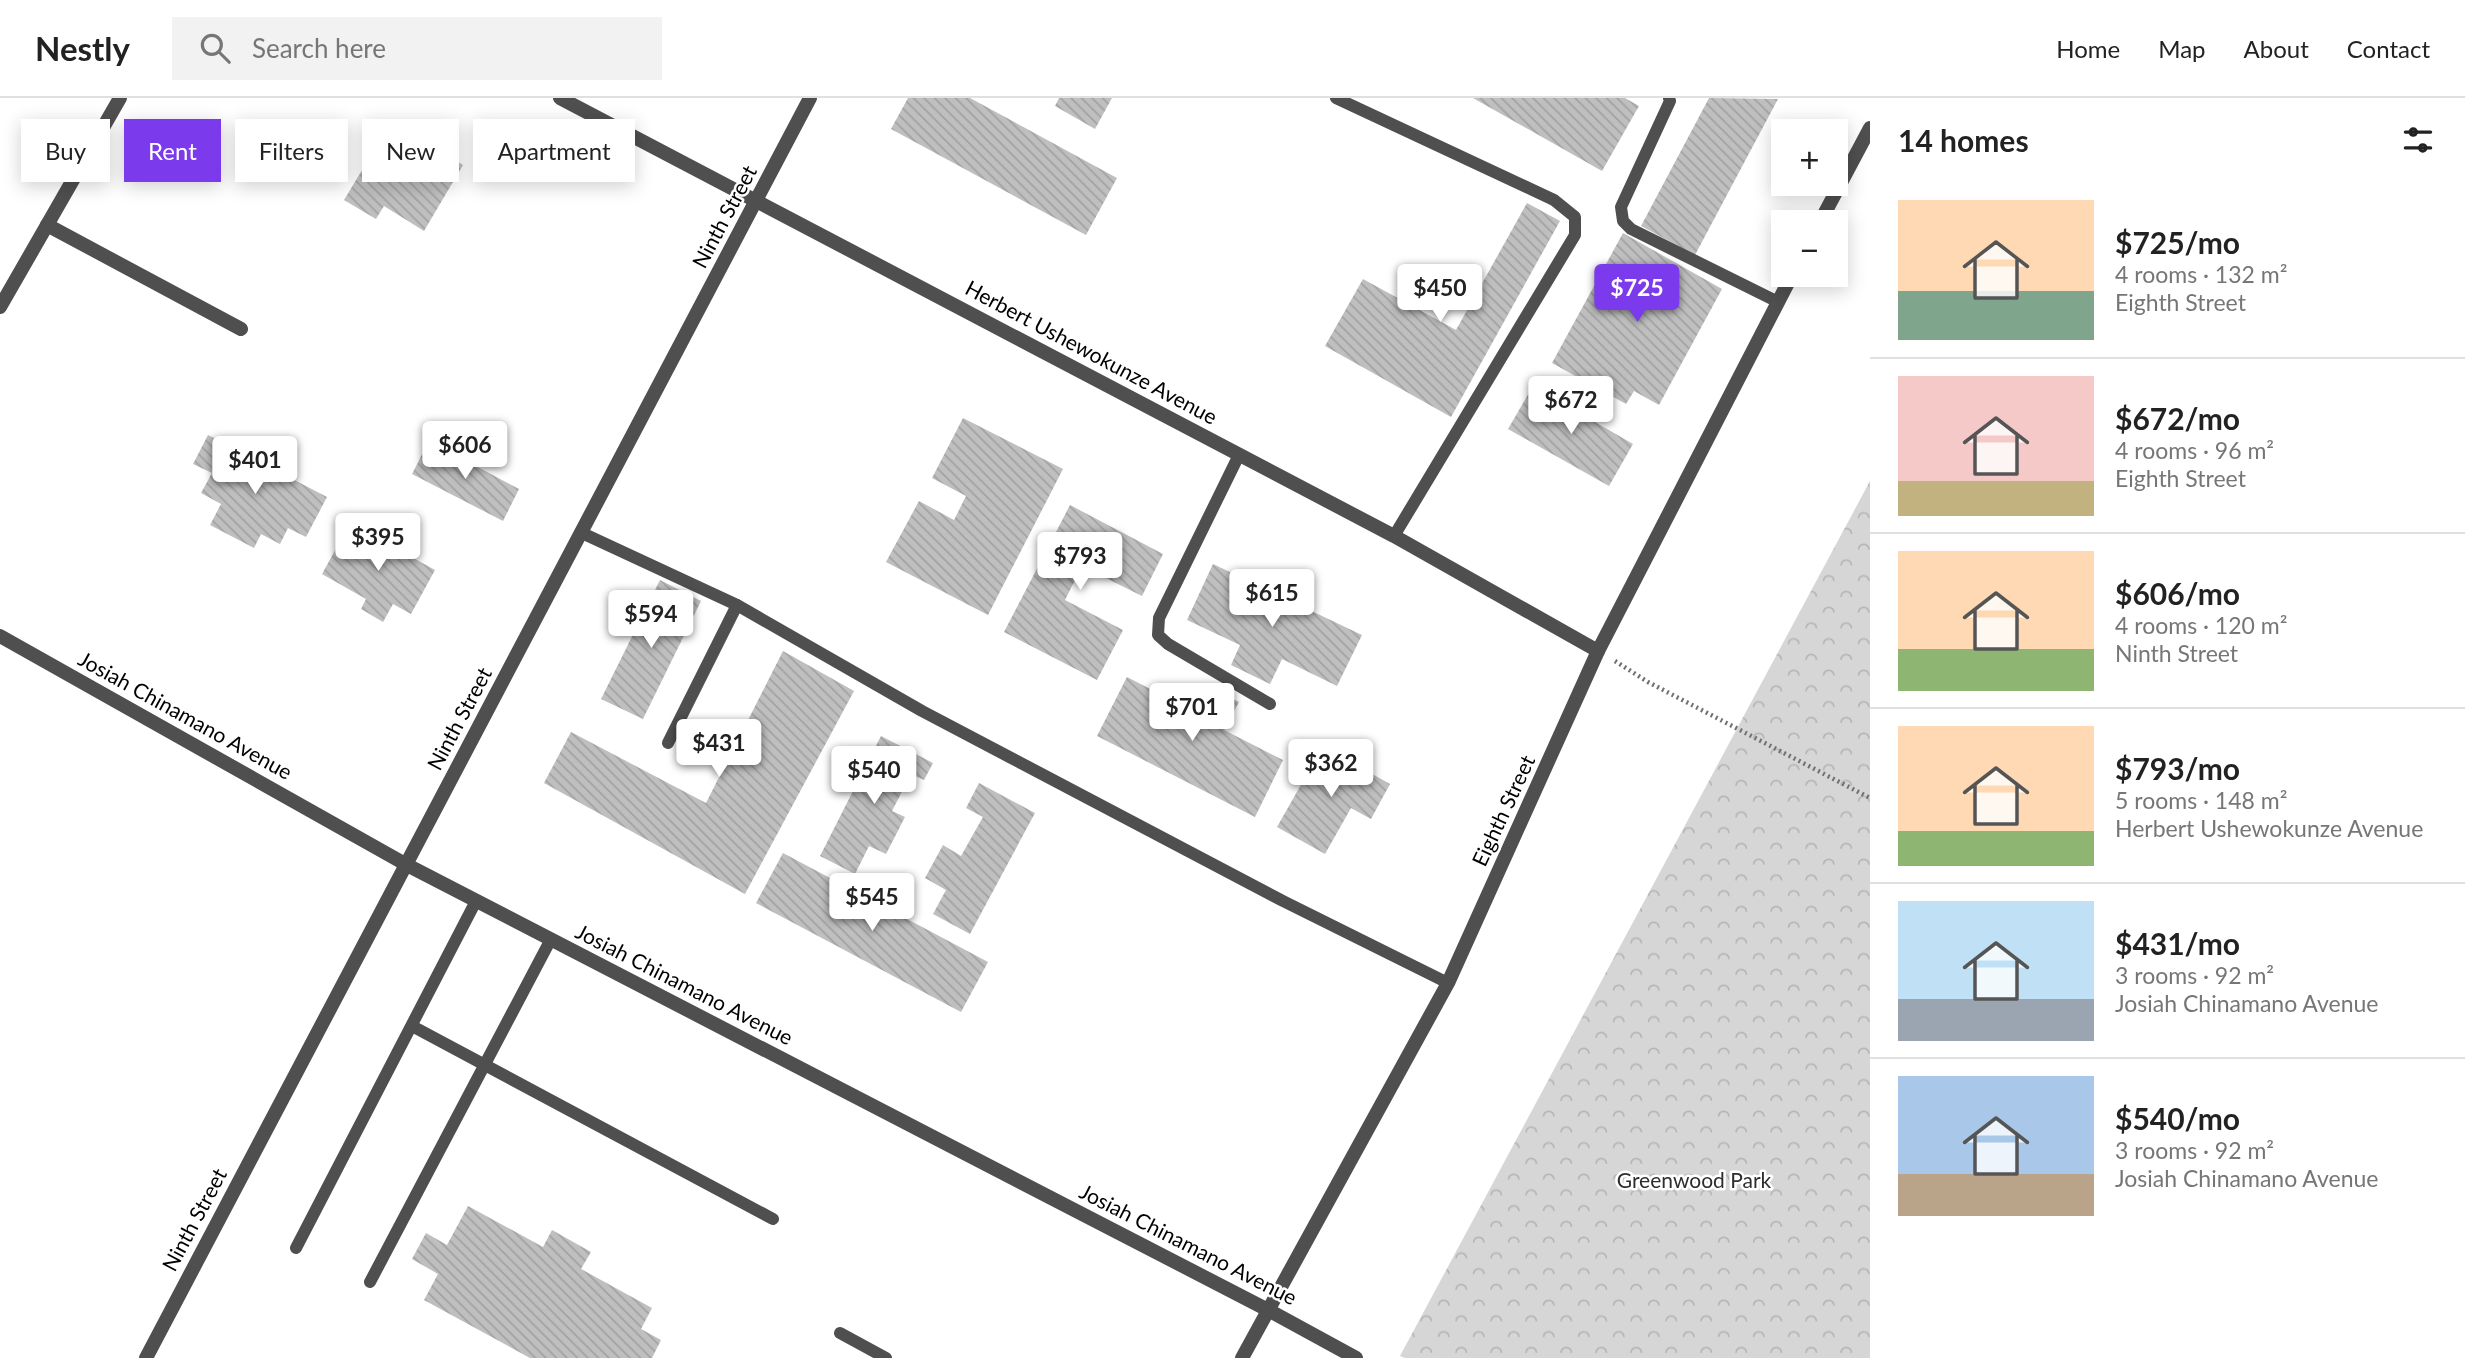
<!DOCTYPE html>
<meta charset="utf-8">
<style>
body{margin:0;font-family:Lato,sans-serif;background:#f2f2f2;color:#222;height:100vh;display:flex;flex-direction:column;font-size:26px;white-space:nowrap}
*{box-sizing:border-box;margin:0}
p{font-size:23px;color:#767676}
.icon{flex:none;width:38px;height:38px;fill:none;stroke:currentColor;stroke-width:2;stroke-linecap:round;stroke-linejoin:round}
.map{position:relative;flex:1;overflow:hidden}
.side{display:flex;flex-direction:column;background:#fff;width:595px}
.side>*{flex:none}
.banner{position:absolute;left:21px;top:21px;width:665px;height:63px;display:flex;gap:14px}
.buttons{position:absolute;left:1771px;top:21px;display:grid;gap:14px}
.buttons a{display:grid;place-items:center;width:77px;height:77px;border-radius:0px;background:#fff;box-shadow:0 4px 18px #0003;font-size:35px}
.price{position:absolute;translate:-50% -60px;padding:0 16px;border-radius:7px;background:#fff;color:#222;font-size:23px;line-height:46px;filter:drop-shadow(0 2px 4px #0008)}
.price::after{content:'';position:absolute;left:50%;top:42px;width:21px;height:16px;margin-left:-10px;background:inherit;clip-path:polygon(0 0,100% 0,50% 100%)}
.price.on{background:#7c3aed;color:#fff}
ul{padding:0;list-style:none}
li{display:flex;align-items:center;gap:21px;height:175px;padding:0 28px}
li+li{border-top:2px solid #e0e0e0}
li span{display:grid;place-items:center;flex:none;width:196px;height:140px;border-radius:0px;color:#555}
li>.icon{margin-inline-start:auto}
span .icon{width:84px;height:84px;fill:#fffc;stroke-width:1}
li b{font-size:30px}
h2{display:flex;justify-content:space-between;align-items:center;height:84px;padding:0 28px;font-size:30px}
.chip{padding:0 24px;border-radius:0px;background:#fff;box-shadow:0 4px 18px #0003;font-size:24px;line-height:63px}
.chip.on{background:#7c3aed;color:#fff}
header{display:flex;align-items:center;gap:42px;box-sizing:border-box;height:98px;padding:0 35px;background:#fff;border-bottom:2px solid #e0e0e0}
header strong{font-size:33px}
nav{display:flex;gap:38px;margin-inline-start:auto;font-size:24px}
.search{width:490px;height:63px;background:#f2f2f2;display:flex;align-items:center;gap:18px;box-sizing:border-box;padding:0 24px;border-radius:0px;color:#767676;font-size:26px}
main{display:flex;flex:1;min-height:0}
.map>svg:first-child{display:block}
</style>
<header>
<strong>Nestly</strong>
<div class="search"><svg class="icon" aria-label="search" viewBox="0 0 24 24"><circle cx="10" cy="10" r="6"/><path d="M15 15l6 6"/></svg>Search here</div>
<nav><a>Home</a><a>Map</a><a>About</a><a>Contact</a></nav>
</header>
<main>
<div class="map">
<svg width="1870" height="1260" viewBox="0 0 1870 1260">
<defs>
<pattern id="park-crowns" width="20" height="18" patternUnits="userSpaceOnUse" patternTransform="scale(1.75)"><rect width="20" height="18" fill="#d6d6d6"/><path d="M2 6a3 3 0 1 1 6 0M12 15a3 3 0 1 1 6 0" fill="none" stroke="#b6b6b6"/></pattern>
<pattern id="building-back-hatch" width="6" height="6" patternUnits="userSpaceOnUse" patternTransform="scale(1.75)"><rect width="6" height="6" fill="#bfbfbf"/><path d="M-1 5l2 2M0 0l6 6M5-1l2 2" fill="none" stroke="#a2a2a2"/></pattern>
</defs>
<rect width="100%" height="100%" fill="#fff"/>
<path fill="url(#park-crowns)" d="M 1870,383 L 1870,1260 L 1405,1260 L 1400,1258 Z"/>
<g fill="url(#building-back-hatch)">
<path d="M 908,0 L 970,0 L 1117,80 L 1086,137 L 891,31 Z"/>
<path d="M 1059,0 L 1112,0 L 1095,31 L 1055,8 Z"/>
<path d="M 1473,0 L 1625,0 L 1639,8 L 1602,73 Z"/>
<path d="M 1709,0 L 1778,1 L 1695,157 L 1641,128 Z"/>
<path d="M 391,24 L 463,67 L 424,133 L 384,108 L 376,121 L 344,102 Z"/>
<path d="M 1527,105 L 1560,123 L 1451,319 L 1325,248 L 1363,181 L 1456,232 Z"/>
<path d="M 1623,135 L 1722,191 L 1659,307 L 1634,293 L 1626,306 L 1552,265 Z"/>
<path d="M 1533,288 L 1633,346 L 1609,388 L 1508,331 Z"/>
<path d="M 963,320 L 1063,371 L 988,517 L 886,464 L 919,403 L 954,422 L 966,398 L 932,380 Z"/>
<path d="M 208,337 L 327,399 L 306,439 L 288,430 L 280,446 L 261,436 L 254,450 L 210,427 L 221,406 L 201,395 L 212,375 L 193,366 Z"/>
<path d="M 429,343 L 519,391 L 503,423 L 412,376 Z"/>
<path d="M 1070,407 L 1163,456 L 1142,498 L 1082,468 L 1065,502 L 1123,532 L 1097,582 L 1004,534 Z"/>
<path d="M 350,425 L 435,472 L 411,516 L 393,506 L 383,524 L 361,511 L 366,501 L 322,476 Z"/>
<path d="M 1213,466 L 1362,537 L 1337,588 L 1282,561 L 1270,586 L 1231,567 L 1240,547 L 1187,522 Z"/>
<path d="M 660,482 L 701,503 L 643,621 L 601,601 Z"/>
<path d="M 783,553 L 854,593 L 745,796 L 544,685 L 571,634 L 706,705 Z"/>
<path d="M 1127,579 L 1191,612 L 1205,586 L 1239,604 L 1224,632 L 1283,662 L 1255,719 L 1097,638 Z"/>
<path d="M 881,638 L 933,665 L 924,682 L 911,676 L 892,713 L 905,719 L 886,756 L 869,748 L 855,776 L 820,758 Z"/>
<path d="M 1323,648 L 1390,686 L 1371,721 L 1351,710 L 1325,756 L 1277,729 Z"/>
<path d="M 979,685 L 1035,715 L 970,836 L 933,816 L 946,792 L 925,780 L 943,747 L 961,758 L 983,719 L 966,710 Z"/>
<path d="M 783,755 L 988,864 L 961,914 L 756,805 Z"/>
<path d="M 468,1108 L 543,1149 L 552,1132 L 591,1154 L 581,1171 L 652,1210 L 641,1231 L 661,1242 L 652,1260 L 530,1260 L 424,1202 L 438,1176 L 412,1161 L 426,1135 L 447,1147 Z"/>
</g>
<g fill="none" stroke-linecap="round" stroke-linejoin="round">
<path stroke="#717171" stroke-width="4.5" stroke-dasharray="2 3.5" stroke-linecap="butt" d="M 1615,563 L 1648,584 L 1870,700"/>
<g stroke="#4f4f4f" stroke-width="12">
<path d="M 1336,0 L 1554,102 L 1575,119 L 1575,137 L 1394,438"/>
<path d="M 1669,0 L 1670,3 L 1621,109 L 1623,123 L 1631,131 L 1778,204"/>
<path d="M 1239,357 L 1159,520 L 1158,537 L 1168,546 L 1270,606"/>
<path d="M 582,435 L 737,507 L 922,613 L 1283,803 L 1448,885"/>
<path d="M 668,645 L 737,507"/>
<path d="M 412,928 L 773,1121"/>
<path d="M 296,1150 L 476,803"/>
<path d="M 370,1184 L 551,841"/>
<path d="M 840,1235 L 886,1260"/>
</g>
<g stroke="#4f4f4f" stroke-width="14">
<path d="M 560,0 L 1394,438 L 1598,553"/>
<path d="M 1820,124 L 1870,30"/>
<path d="M 47,127 L 241,231"/>
<path d="M 0,209 L 120,0"/>
<path d="M 0,538 L 407,767 L 1268,1212 L 1356,1260"/>
<path d="M 146,1260 L 810,0"/>
<path d="M 1242,1260 L 1448,885 L 1598,553 L 1792,177"/>
</g>
</g>
<g text-anchor="middle" stroke-width="5" stroke-linejoin="round" paint-order="stroke">
<g font-size="21" fill="#000" stroke="#fff">
<text transform="translate(725 119) rotate(-62)" y="7">Ninth Street</text>
<text transform="translate(1091 255) rotate(28)" y="7">Herbert Ushewokunze Avenue</text>
<text transform="translate(185 618) rotate(29)" y="7">Josiah Chinamano Avenue</text>
<text transform="translate(460 621) rotate(-62)" y="7">Ninth Street</text>
<text transform="translate(1504 713) rotate(-65)" y="7">Eighth Street</text>
<text transform="translate(684 887) rotate(27)" y="7">Josiah Chinamano Avenue</text>
<text transform="translate(195 1122) rotate(-62)" y="7">Ninth Street</text>
<text transform="translate(1188 1147) rotate(27)" y="7">Josiah Chinamano Avenue</text>
</g>
<g font-size="21" fill="#2d2d2d" stroke="#fff">
<text x="1694" y="1090">Greenwood Park</text>
</g>
</g>
</svg>
<div class="buttons">
<a>+</a>
<a>−</a>
</div>
<b class="price" style="left:1440px;top:226px">$450</b>
<b class="price on" style="left:1637px;top:226px">$725</b>
<b class="price" style="left:1571px;top:338px">$672</b>
<b class="price" style="left:465px;top:383px">$606</b>
<b class="price" style="left:255px;top:398px">$401</b>
<b class="price" style="left:378px;top:475px">$395</b>
<b class="price" style="left:1080px;top:494px">$793</b>
<b class="price" style="left:1272px;top:531px">$615</b>
<b class="price" style="left:651px;top:552px">$594</b>
<b class="price" style="left:1192px;top:645px">$701</b>
<b class="price" style="left:719px;top:681px">$431</b>
<b class="price" style="left:1331px;top:701px">$362</b>
<b class="price" style="left:874px;top:708px">$540</b>
<b class="price" style="left:872px;top:835px">$545</b>
<div class="banner">
<a class="chip">Buy</a>
<a class="chip on">Rent</a>
<a class="chip">Filters</a>
<a class="chip">New</a>
<a class="chip">Apartment</a>
</div>
</div>
<section class="side">
<h2>14 homes<svg class="icon" aria-label="filters" viewBox="0 0 24 24"><path d="M4 7h16M4 17h16"/><circle cx="9" cy="7" r="2"/><circle cx="15" cy="17" r="2"/></svg></h2>
<ul>
<li><span style="background:linear-gradient(#ffd9b3 65%,#7fa58c 0)"><svg class="icon" aria-label="home" viewBox="0 0 24 24"><path d="M3 11l9-7 9 7M6 9v11h12V9"/></svg></span><div><b>$725/mo</b><p>4 rooms · 132 m²</p><p>Eighth Street</p></div></li>
<li><span style="background:linear-gradient(#f6c9c9 75%,#c2b280 0)"><svg class="icon" aria-label="home" viewBox="0 0 24 24"><path d="M3 11l9-7 9 7M6 9v11h12V9"/></svg></span><div><b>$672/mo</b><p>4 rooms · 96 m²</p><p>Eighth Street</p></div></li>
<li><span style="background:linear-gradient(#ffd9b3 70%,#8fb573 0)"><svg class="icon" aria-label="home" viewBox="0 0 24 24"><path d="M3 11l9-7 9 7M6 9v11h12V9"/></svg></span><div><b>$606/mo</b><p>4 rooms · 120 m²</p><p>Ninth Street</p></div></li>
<li><span style="background:linear-gradient(#ffd9b3 75%,#8fb573 0)"><svg class="icon" aria-label="home" viewBox="0 0 24 24"><path d="M3 11l9-7 9 7M6 9v11h12V9"/></svg></span><div><b>$793/mo</b><p>5 rooms · 148 m²</p><p>Herbert Ushewokunze Avenue</p></div></li>
<li><span style="background:linear-gradient(#bfe0f5 70%,#9aa5b1 0)"><svg class="icon" aria-label="home" viewBox="0 0 24 24"><path d="M3 11l9-7 9 7M6 9v11h12V9"/></svg></span><div><b>$431/mo</b><p>3 rooms · 92 m²</p><p>Josiah Chinamano Avenue</p></div></li>
<li><span style="background:linear-gradient(#a9c7e8 70%,#b9a48a 0)"><svg class="icon" aria-label="home" viewBox="0 0 24 24"><path d="M3 11l9-7 9 7M6 9v11h12V9"/></svg></span><div><b>$540/mo</b><p>3 rooms · 92 m²</p><p>Josiah Chinamano Avenue</p></div></li>
</ul>
</section>
</main>
